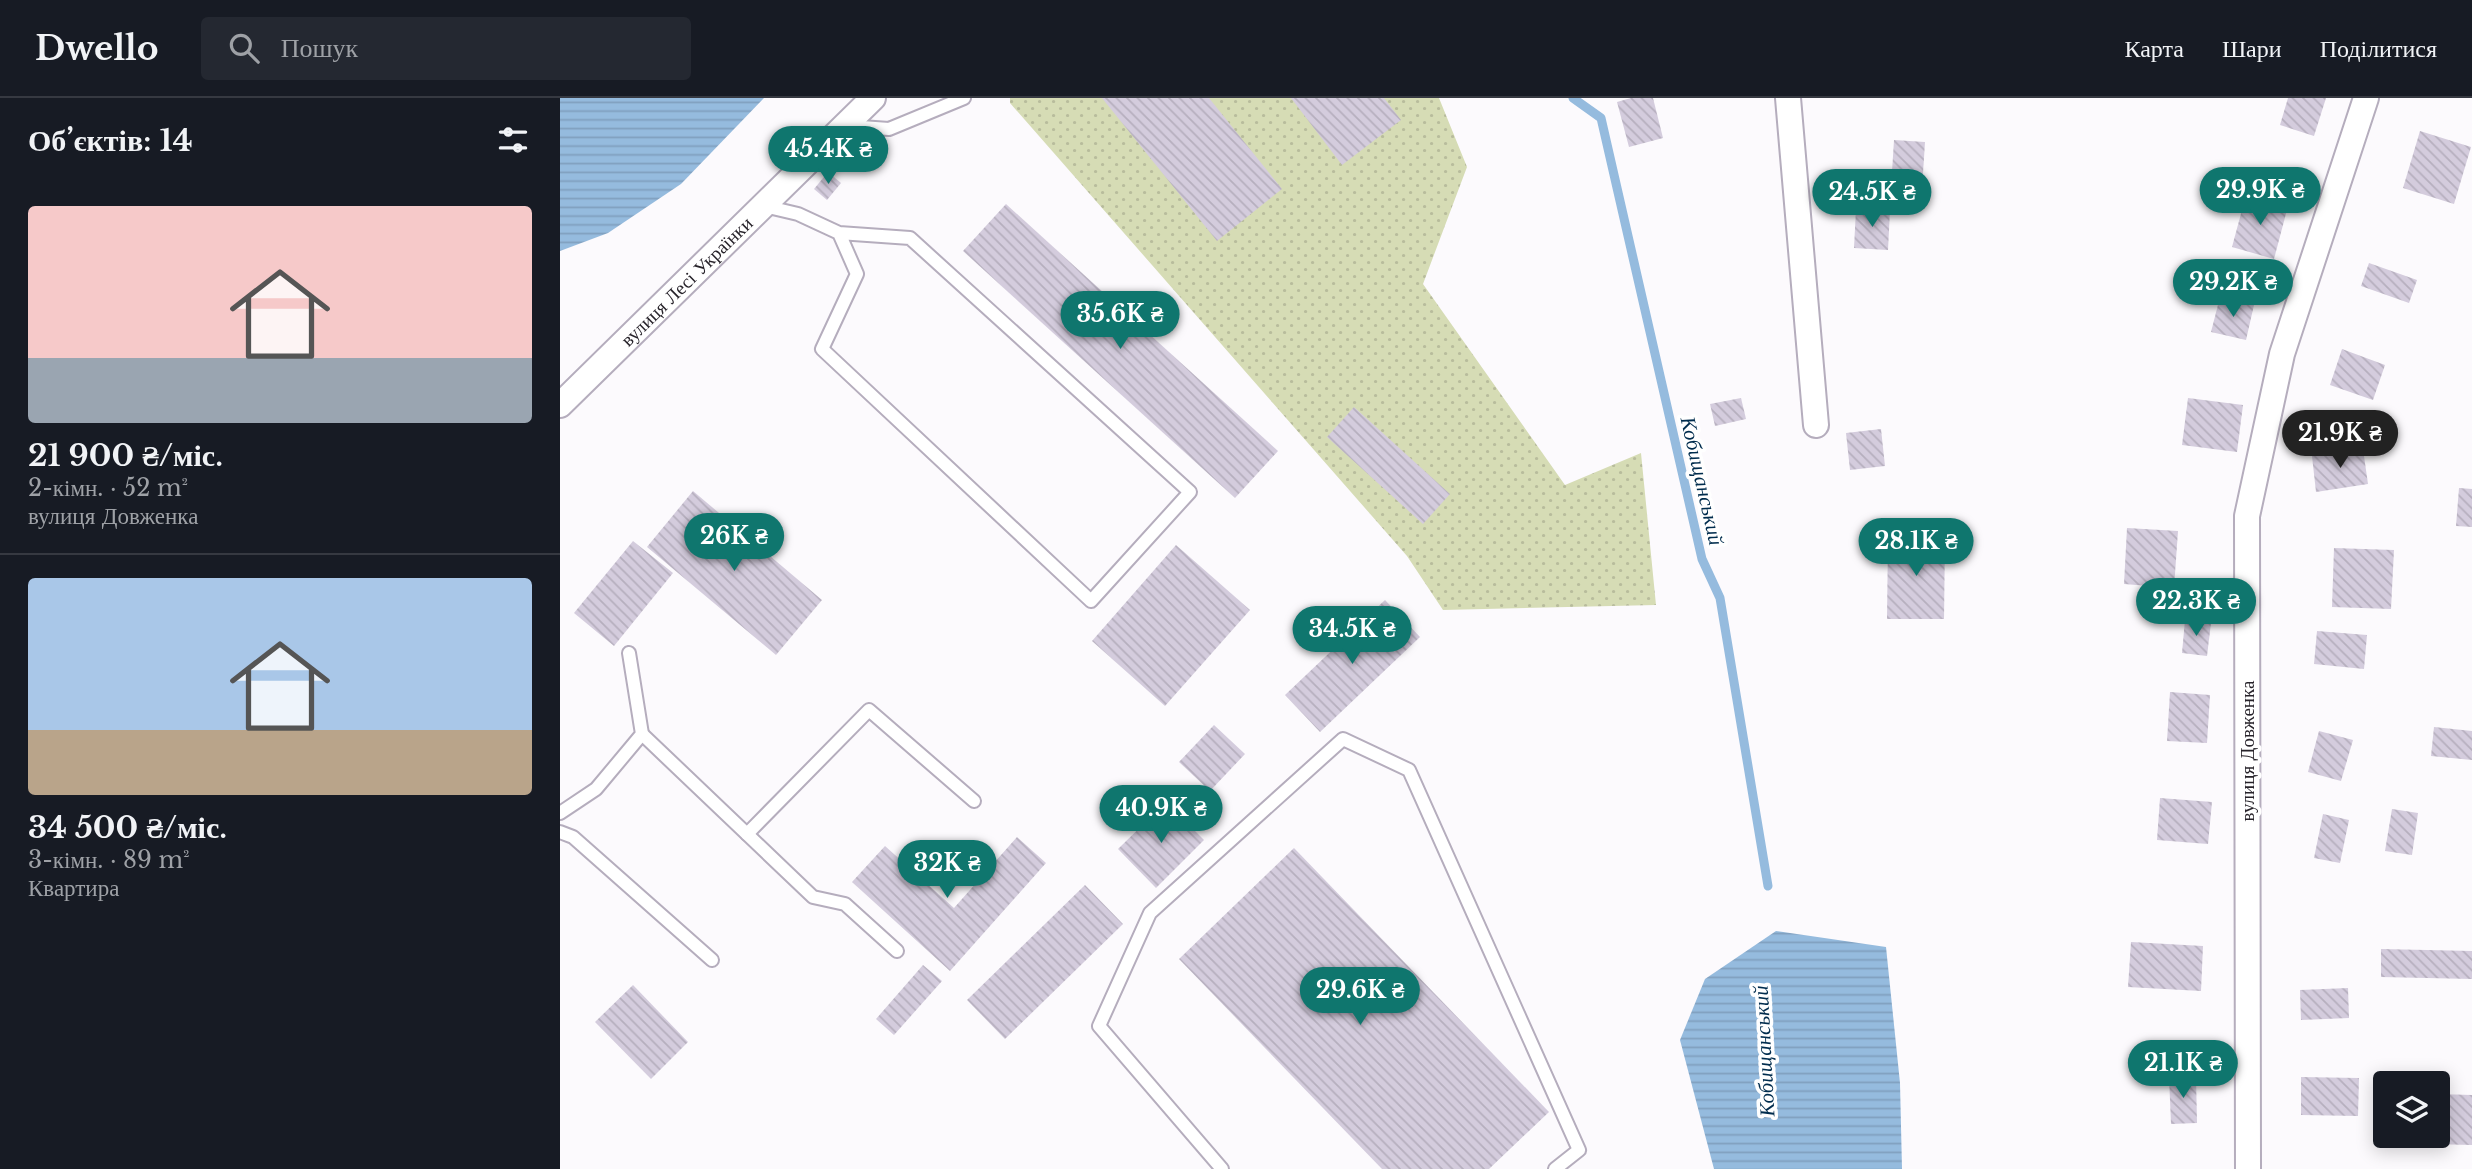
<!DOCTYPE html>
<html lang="uk">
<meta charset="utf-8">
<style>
body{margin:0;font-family:"Libre Baskerville",serif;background:#242831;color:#f1f3f6;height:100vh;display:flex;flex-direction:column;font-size:26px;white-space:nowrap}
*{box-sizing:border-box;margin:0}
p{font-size:23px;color:#9ea1a6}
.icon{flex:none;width:38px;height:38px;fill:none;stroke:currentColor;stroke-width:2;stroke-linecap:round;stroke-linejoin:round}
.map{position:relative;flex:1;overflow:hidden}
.details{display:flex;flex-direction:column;background:#171b24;width:560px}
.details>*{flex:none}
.fabs{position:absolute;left:1813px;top:973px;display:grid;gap:14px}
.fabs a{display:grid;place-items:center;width:77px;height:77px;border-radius:7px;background:#171b24;box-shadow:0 4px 18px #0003;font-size:35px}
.price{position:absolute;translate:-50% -60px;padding:0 16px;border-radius:24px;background:#0f766e;color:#fff;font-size:23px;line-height:46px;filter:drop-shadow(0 2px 4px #0008)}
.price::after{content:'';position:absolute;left:50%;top:42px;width:21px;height:16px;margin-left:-10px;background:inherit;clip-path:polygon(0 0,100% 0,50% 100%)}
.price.current{background:#222;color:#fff}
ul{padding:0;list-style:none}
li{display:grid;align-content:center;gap:14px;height:371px;padding:0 28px}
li+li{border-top:2px solid #363941}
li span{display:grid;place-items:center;height:217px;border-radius:7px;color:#555}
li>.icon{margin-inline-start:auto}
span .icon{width:126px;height:126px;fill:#fffc;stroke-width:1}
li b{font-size:30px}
h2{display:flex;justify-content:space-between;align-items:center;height:84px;padding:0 28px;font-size:30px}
header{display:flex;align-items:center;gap:42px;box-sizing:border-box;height:98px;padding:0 35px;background:#171b24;border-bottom:2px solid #363941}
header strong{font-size:33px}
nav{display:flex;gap:38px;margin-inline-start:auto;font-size:24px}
.search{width:490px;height:63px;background:#242831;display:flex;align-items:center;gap:18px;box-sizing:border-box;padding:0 24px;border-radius:7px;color:#9ea1a6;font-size:26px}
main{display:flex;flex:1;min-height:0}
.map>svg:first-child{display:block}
</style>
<header>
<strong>Dwello</strong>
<div class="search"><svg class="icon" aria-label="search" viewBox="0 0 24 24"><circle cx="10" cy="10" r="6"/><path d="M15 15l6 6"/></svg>Пошук</div>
<nav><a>Карта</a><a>Шари</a><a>Поділитися</a></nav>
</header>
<main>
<section class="details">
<h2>Об’єктів: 14<svg class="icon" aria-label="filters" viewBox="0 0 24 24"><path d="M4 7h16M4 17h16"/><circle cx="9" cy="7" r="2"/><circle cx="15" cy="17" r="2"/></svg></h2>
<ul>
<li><span style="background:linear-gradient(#f6c9c9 70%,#9aa5b1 0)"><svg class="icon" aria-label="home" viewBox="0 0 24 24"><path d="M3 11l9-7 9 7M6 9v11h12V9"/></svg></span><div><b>21 900 ₴/міс.</b><p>2-кімн. · 52 m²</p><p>вулиця Довженка</p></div></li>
<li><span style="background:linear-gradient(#a9c7e8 70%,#b9a48a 0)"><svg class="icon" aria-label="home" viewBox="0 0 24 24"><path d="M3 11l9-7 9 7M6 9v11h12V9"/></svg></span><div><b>34 500 ₴/міс.</b><p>3-кімн. · 89 m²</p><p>Квартира</p></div></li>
</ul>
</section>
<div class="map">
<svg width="1912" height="1071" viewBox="0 0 1912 1071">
<defs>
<pattern id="grass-dots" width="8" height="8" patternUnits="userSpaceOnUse" patternTransform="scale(1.75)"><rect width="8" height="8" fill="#d6dcb5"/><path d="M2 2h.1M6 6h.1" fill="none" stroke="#b8bc9c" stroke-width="1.8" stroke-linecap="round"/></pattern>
<pattern id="water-rules" width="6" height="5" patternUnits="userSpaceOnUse" patternTransform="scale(1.75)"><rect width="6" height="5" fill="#95bbde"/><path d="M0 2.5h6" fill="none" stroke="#80a0bf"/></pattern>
<pattern id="building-back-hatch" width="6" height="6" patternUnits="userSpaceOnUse" patternTransform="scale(1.75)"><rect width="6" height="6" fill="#d4ccdd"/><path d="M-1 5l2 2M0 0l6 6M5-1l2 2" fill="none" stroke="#b6afbe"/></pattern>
</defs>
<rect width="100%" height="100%" fill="#fcfafd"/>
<path fill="url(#grass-dots)" d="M 450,0 L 879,0 L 907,69 L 863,186 L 1005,387 L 1081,355 L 1096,507 L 883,512 L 847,458 L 450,5 Z"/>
<g fill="url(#water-rules)">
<path d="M 0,0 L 204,0 L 121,86 L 48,135 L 0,153 Z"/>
<path d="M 1216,833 L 1326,849 L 1340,985 L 1342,1071 L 1154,1071 L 1120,942 L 1145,881 Z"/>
</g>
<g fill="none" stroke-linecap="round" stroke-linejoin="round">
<path stroke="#95bbde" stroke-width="9" d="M 1013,0 L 1041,20 L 1142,461 L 1160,500 L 1208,788"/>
</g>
<g fill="url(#building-back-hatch)">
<path d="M 542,0 L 649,0 L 722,91 L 657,143 Z"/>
<path d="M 731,0 L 824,0 L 841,22 L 782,67 Z"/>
<path d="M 1071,0 L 1093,0 L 1103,40 L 1069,49 L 1057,4 Z"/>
<path d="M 1728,0 L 1766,0 L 1754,38 L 1720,27 Z"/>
<path d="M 1860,33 L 1911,49 L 1894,106 L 1843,90 Z"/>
<path d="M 1334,42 L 1365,44 L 1362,91 L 1331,90 Z"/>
<path d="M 268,74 L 281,85 L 267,102 L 254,91 Z"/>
<path d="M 1686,97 L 1728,108 L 1714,161 L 1672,149 Z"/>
<path d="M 446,106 L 718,353 L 675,400 L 403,153 Z"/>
<path d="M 1296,111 L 1330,112 L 1328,152 L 1294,150 Z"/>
<path d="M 1809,165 L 1857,182 L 1849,205 L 1801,188 Z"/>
<path d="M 1660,199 L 1694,207 L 1686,242 L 1651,234 Z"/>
<path d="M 1782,251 L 1825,267 L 1813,302 L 1770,287 Z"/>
<path d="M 1181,300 L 1186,321 L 1155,328 L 1150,306 Z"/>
<path d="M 1628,300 L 1683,307 L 1677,354 L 1622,347 Z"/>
<path d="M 794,309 L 890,396 L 863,426 L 767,339 Z"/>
<path d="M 1321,331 L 1325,368 L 1290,372 L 1286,335 Z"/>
<path d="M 1803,351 L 1808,386 L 1756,394 L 1752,358 Z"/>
<path d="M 1899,390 L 1912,391 L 1912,429 L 1896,428 Z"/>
<path d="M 133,393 L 262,502 L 216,557 L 87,449 Z"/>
<path d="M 1567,430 L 1618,433 L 1614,490 L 1564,486 Z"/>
<path d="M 1328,439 L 1385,439 L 1384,521 L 1327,521 Z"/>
<path d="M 73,443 L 113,475 L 54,548 L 14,515 Z"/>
<path d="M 616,447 L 690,512 L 605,608 L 532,543 Z"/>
<path d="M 1774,450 L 1834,452 L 1831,511 L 1772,509 Z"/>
<path d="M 825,502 L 860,539 L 760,634 L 725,597 Z"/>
<path d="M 1625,522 L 1651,525 L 1647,558 L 1622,555 Z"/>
<path d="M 1757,533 L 1807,537 L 1804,571 L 1754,566 Z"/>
<path d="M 1610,594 L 1650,597 L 1647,645 L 1607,643 Z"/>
<path d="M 654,627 L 685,656 L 650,693 L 619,664 Z"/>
<path d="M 1874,629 L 1912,633 L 1912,662 L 1871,658 Z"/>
<path d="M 1759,633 L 1793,642 L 1781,683 L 1748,674 Z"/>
<path d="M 1600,700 L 1652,704 L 1648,746 L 1597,742 Z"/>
<path d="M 606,704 L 644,742 L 596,790 L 558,751 Z"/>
<path d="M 1832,711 L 1858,715 L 1852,757 L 1825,753 Z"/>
<path d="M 1763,716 L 1789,722 L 1780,765 L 1754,760 Z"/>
<path d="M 457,739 L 486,765 L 390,873 L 292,784 L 325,748 L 394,810 Z"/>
<path d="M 734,750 L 989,1014 L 929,1071 L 822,1071 L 619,861 Z"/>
<path d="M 525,787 L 563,826 L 445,941 L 407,902 Z"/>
<path d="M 1571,844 L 1643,848 L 1641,893 L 1568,889 Z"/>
<path d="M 1821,851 L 1912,853 L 1912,881 L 1821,879 Z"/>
<path d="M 363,867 L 382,883 L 334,937 L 316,921 Z"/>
<path d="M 73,887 L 128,944 L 91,981 L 35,924 Z"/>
<path d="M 1788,890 L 1789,920 L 1741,922 L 1740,892 Z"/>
<path d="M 1609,978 L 1636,978 L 1637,1025 L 1611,1026 Z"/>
<path d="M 1741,979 L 1799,980 L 1798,1018 L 1741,1017 Z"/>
<path d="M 1878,996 L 1912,997 L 1912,1047 L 1870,1046 L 1871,1038 L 1878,1038 Z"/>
</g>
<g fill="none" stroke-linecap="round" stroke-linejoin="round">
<defs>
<g id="lane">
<path d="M 287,28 L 329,31 L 404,0"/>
<path d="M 204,108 L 238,116 L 279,135 L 350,140 L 630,394 L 531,503 L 262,251 L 297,176 L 279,135"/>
<path d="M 82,636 L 253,799 L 285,806 L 337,853"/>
<path d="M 0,715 L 36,691 L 82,636 L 69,555"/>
<path d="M 0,734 L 13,739 L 152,862"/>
<path d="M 187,736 L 309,612 L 414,703"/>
<path d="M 662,1071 L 539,928 L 590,815 L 783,641 L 849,672 L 1019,1052 L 995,1071"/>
</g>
<g id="street">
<path d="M 1228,0 L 1256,327"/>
<path id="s1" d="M 0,307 L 313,0"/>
<path d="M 1688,1071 L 1687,418 L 1722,256 L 1806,0"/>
</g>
</defs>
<use href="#lane" stroke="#b5adbd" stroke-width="16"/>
<use href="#street" stroke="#b5adbd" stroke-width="28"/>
<use href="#lane" stroke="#fff" stroke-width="12"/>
<use href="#street" stroke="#fff" stroke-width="24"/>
</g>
<g text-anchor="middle" stroke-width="7" stroke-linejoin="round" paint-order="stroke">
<g font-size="19" fill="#27232a" stroke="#fff">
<text dy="7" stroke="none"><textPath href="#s1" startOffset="177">вулиця Лесі Українки</textPath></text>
<text transform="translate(1687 653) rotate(-90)" y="7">вулиця Довженка</text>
</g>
<g font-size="21" font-style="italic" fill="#002c4d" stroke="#fff">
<text transform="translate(1142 383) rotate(77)" y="7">Кобищанський</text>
<text transform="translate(1204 953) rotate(-93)" y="7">Кобищанський</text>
</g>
</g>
</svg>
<div class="fabs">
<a><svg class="icon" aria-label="layers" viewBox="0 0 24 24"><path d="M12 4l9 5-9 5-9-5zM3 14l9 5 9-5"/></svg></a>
</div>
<b class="price" style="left:268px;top:88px">45.4K ₴</b>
<b class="price" style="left:1700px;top:129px">29.9K ₴</b>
<b class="price" style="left:1312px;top:131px">24.5K ₴</b>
<b class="price" style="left:1673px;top:221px">29.2K ₴</b>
<b class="price" style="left:560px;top:253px">35.6K ₴</b>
<b class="price current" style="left:1780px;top:372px">21.9K ₴</b>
<b class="price" style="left:174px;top:475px">26K ₴</b>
<b class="price" style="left:1356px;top:480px">28.1K ₴</b>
<b class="price" style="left:1636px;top:540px">22.3K ₴</b>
<b class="price" style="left:792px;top:568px">34.5K ₴</b>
<b class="price" style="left:601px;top:747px">40.9K ₴</b>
<b class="price" style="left:387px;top:802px">32K ₴</b>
<b class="price" style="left:800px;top:929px">29.6K ₴</b>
<b class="price" style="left:1623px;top:1002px">21.1K ₴</b>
</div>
</main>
